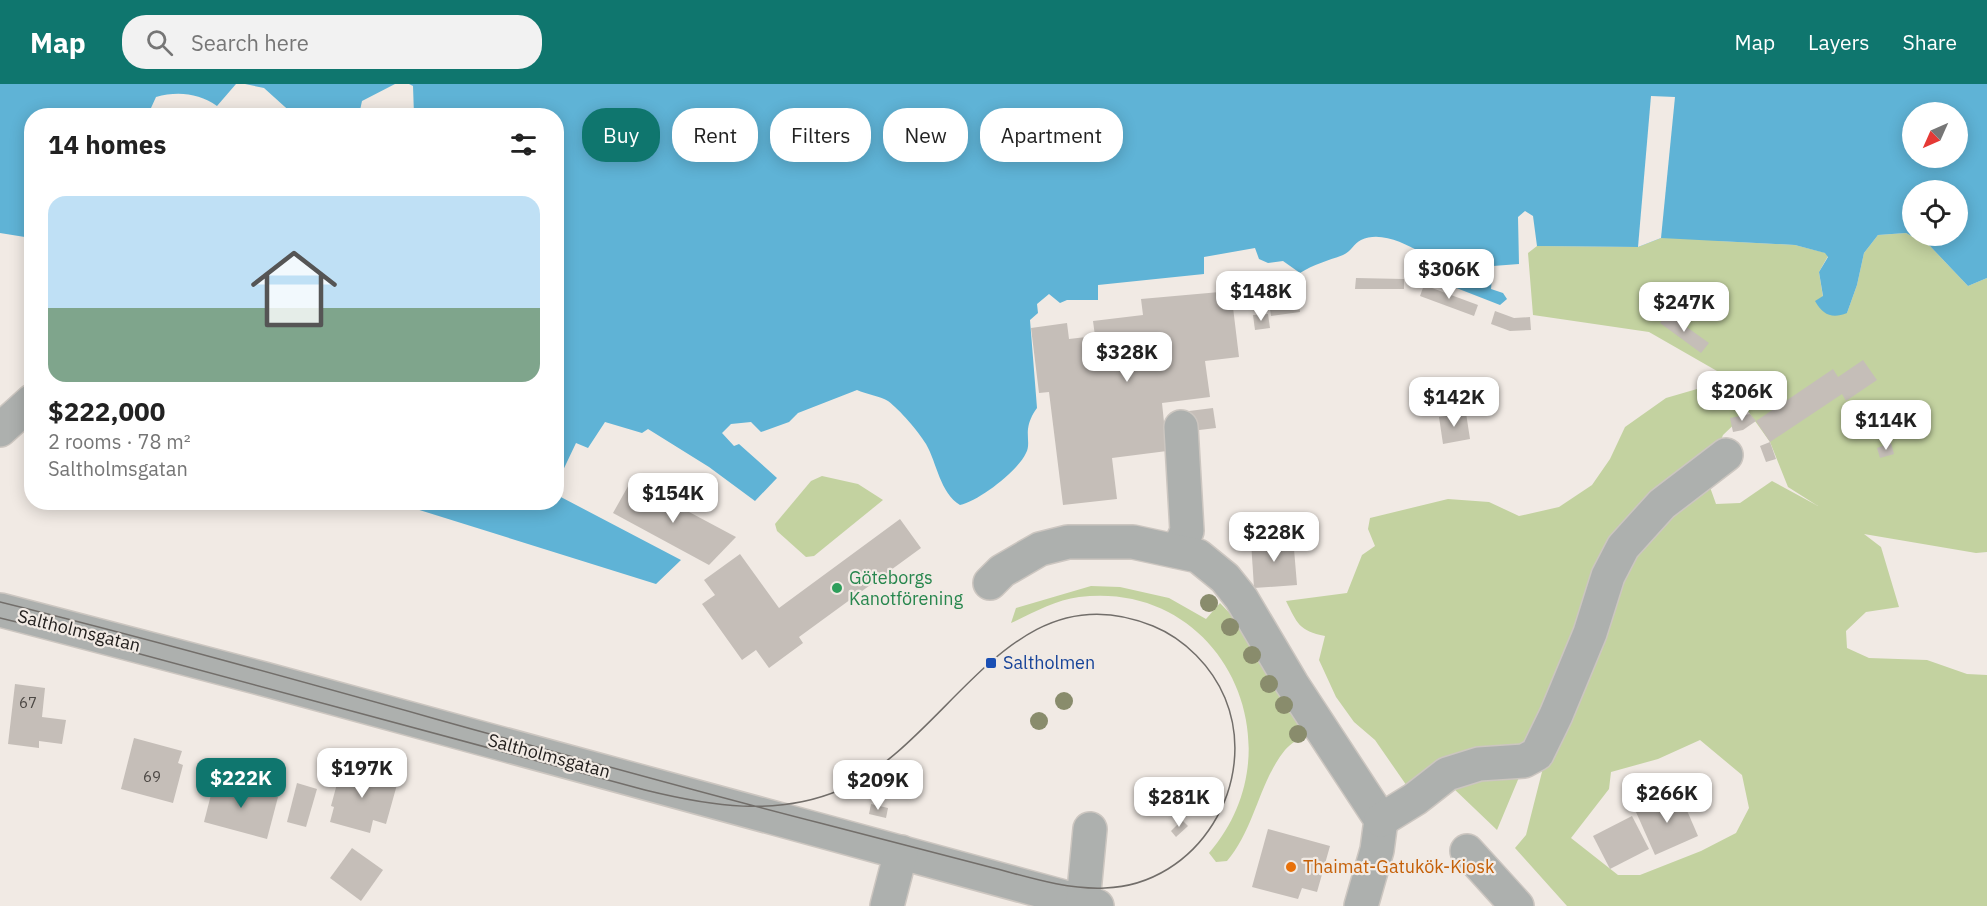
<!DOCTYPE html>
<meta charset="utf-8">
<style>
body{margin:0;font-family:"IBM Plex Sans",sans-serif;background:#f2f2f2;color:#222;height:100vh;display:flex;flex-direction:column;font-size:22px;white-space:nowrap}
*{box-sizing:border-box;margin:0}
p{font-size:20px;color:#767676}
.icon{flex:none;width:33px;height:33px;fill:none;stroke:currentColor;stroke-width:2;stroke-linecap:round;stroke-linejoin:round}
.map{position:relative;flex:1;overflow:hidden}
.details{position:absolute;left:24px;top:24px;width:540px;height:402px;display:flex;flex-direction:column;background:#fff;border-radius:24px;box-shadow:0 3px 15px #0003}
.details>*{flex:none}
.banner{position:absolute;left:582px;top:24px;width:570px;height:54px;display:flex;gap:12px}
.needle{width:39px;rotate:225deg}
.controls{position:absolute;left:1902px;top:18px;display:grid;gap:12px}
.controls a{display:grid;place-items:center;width:66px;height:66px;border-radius:50%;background:#fff;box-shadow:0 3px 15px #0003;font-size:30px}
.price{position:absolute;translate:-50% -51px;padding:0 14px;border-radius:12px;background:#fff;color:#222;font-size:20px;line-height:39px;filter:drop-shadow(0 2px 3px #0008)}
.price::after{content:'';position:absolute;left:50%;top:36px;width:18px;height:14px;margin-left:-9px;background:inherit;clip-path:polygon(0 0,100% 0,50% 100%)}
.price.active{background:#0f766e;color:#fff}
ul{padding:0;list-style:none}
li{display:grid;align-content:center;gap:12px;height:318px;padding:0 24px}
li span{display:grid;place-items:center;height:186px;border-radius:18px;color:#555}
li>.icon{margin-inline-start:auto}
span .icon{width:108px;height:108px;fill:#fffc;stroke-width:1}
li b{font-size:26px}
h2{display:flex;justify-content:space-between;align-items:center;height:72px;padding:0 24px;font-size:26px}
.chip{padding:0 21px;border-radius:24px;background:#fff;box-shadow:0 3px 15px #0003;font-size:21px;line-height:54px}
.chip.active{background:#0f766e;color:#fff}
header{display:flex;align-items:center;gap:36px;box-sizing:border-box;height:84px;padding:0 30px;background:#0f766e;color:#fff}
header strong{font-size:28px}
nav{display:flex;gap:33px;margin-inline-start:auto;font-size:21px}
.search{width:420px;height:54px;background:#f2f2f2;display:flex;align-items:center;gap:15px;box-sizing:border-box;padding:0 21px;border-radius:24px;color:#767676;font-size:22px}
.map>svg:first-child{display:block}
</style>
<header>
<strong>Map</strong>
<div class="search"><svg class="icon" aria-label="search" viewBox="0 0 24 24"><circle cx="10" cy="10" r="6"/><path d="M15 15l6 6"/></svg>Search here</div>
<nav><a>Map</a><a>Layers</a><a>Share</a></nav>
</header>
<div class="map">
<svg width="1987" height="822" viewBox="0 0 1987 822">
<rect width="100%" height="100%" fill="#f1eae4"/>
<g fill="#c3d2a0" fill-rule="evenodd">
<path d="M 1651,12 L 1719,157 L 1795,161 L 1826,169 L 1828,172 L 1819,188 L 1823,213 L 1847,229 L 1857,201 L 1864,169 L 1878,151 L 1906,149 L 1930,162 L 1968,202 L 1987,194 L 1987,468 L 1976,469 L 1864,450 L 1881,463 L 1899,523 L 1866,528 L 1846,547 L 1847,564 L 1869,574 L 1927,576 L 1967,590 L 1987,591 L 1987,822 L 1567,822 L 1515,764 L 1526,751 L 1544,680 L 1530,667 L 1497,746 L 1452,703 L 1409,705 L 1375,656 L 1354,638 L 1336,613 L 1319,576 L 1325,552 C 1299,547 1297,539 1286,517 L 1347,509 L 1362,471 L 1375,462 L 1368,445 L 1370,434 L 1448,415 L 1489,418 L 1519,432 L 1559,423 L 1592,401 L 1610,375 L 1625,343 L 1666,314 L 1697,305 L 1729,306 L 1737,312 L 1724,291 L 1649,248 L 1533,231 L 1528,169 L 1537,162 L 1638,163 ZM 1740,316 L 1770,358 L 1788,403 L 1818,422 L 1772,397 L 1740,419 L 1716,420 L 1706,392 L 1723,351 L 1744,331 ZM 1700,656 L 1742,691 L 1749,724 L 1736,749 L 1701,767 L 1640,791 L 1618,791 L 1571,754 L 1609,705 L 1611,688 L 1658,675 Z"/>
<path d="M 822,392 L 858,400 L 883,416 L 814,472 L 806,473 L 777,447 L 775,440 L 811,397 Z"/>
<path d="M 1091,502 L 1120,503 L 1169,514 L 1206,535 L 1220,519 L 1239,539 L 1307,649 C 1300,654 1290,660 1285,666 C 1259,698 1255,744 1227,777 L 1216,778 L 1209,769 C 1301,663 1223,495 1079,513 C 1055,516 1033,529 1011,539 L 1016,524 Z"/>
</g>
<g fill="#5fb3d6" fill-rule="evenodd">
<path d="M 0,0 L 236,0 L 217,22 C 199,9 177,7 156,13 L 151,24 L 158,31 L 32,32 L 31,154 L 0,149 Z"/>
<path d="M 245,0 L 395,0 L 362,17 L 359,31 L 295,32 L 264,4 Z"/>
<path d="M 409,0 L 1987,0 L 1987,194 L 1968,202 L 1930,162 L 1906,149 L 1878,151 L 1864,169 L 1857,201 L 1847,229 C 1832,235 1823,231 1815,217 L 1823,212 L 1819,188 L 1828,173 L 1825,169 L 1795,161 L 1661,154 L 1638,163 L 1537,162 L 1533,132 L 1525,127 L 1518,133 L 1519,180 L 1493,182 L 1491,205 L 1503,209 L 1507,215 L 1500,221 L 1418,189 L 1420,168 C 1404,159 1380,147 1361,156 C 1354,159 1351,168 1343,171 C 1327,177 1314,180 1300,189 L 1283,177 L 1268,179 L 1259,175 L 1255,164 L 1204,173 L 1204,190 L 1098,201 L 1098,216 L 1067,216 L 1060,219 L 1049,210 L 1037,220 L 1038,229 L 1030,236 L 1037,324 C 1032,331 1029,337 1028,345 C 1027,352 1030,363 1026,369 C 1018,387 979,417 960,421 C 940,409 937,379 926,360 C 918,347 900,326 888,317 C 880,312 866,310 857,306 L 798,329 L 789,338 L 761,348 L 751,338 L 731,340 L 722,349 L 734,362 L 739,360 L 777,394 L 755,417 L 709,383 L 648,345 L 642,349 L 605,338 L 588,364 L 576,359 L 557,399 L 556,32 L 414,31 L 413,2 ZM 1912,28 L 1958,28 L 1958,74 L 1912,74 ZM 1912,106 L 1958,106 L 1958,152 L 1912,152 Z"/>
<path d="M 557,411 L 681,476 L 656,500 L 397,419 L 556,418 Z"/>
</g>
<path fill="#f1eae4" d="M 1651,12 L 1675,13 L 1661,154 L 1638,163 Z"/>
<g fill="#c5beb8">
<path d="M 1278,194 L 1280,206 L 1248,212 L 1246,200 Z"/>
<path d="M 1356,194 L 1404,195 L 1404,205 L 1355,205 Z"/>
<path d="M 1424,201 L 1478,221 L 1474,232 L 1420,212 Z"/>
<path d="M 1231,207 L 1239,273 L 1205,277 L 1210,313 L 1162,319 L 1167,367 L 1112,374 L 1117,415 L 1063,421 L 1049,308 L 1039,309 L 1031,244 L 1067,239 L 1069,255 L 1095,252 L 1093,237 L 1143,231 L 1141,215 Z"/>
<path d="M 1298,214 L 1300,228 L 1271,232 L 1269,218 Z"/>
<path d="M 1495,227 L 1514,234 L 1530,233 L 1531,246 L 1510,247 L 1491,240 Z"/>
<path d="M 1667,229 L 1709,259 L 1701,269 L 1660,239 Z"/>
<path d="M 1268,230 L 1270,244 L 1255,246 L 1253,231 Z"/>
<path d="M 1863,276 L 1877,296 L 1846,317 L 1842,310 L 1770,358 L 1756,337 L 1833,285 L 1838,293 Z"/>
<path d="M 1213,324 L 1216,344 L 1191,347 L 1189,327 Z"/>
<path d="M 1466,329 L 1470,355 L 1443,360 L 1439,333 Z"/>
<path d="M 1750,330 L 1756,337 L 1743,346 L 1733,348 L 1730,334 Z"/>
<path d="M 1770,358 L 1776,375 L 1766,378 L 1760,362 Z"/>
<path d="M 1891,359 L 1894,370 L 1880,374 L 1877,364 Z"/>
<path d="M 631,397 L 736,453 L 709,481 L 613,429 Z"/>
<path d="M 900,435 L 921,464 L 799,553 L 803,559 L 769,584 L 756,566 L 742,576 L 702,520 L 715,511 L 704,496 L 740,470 L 779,524 Z"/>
<path d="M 1293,453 L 1297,501 L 1254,504 L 1251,457 Z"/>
<path d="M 15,600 L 45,604 L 42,633 L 66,636 L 62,660 L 39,657 L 39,664 L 8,660 Z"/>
<path d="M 134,654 L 182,667 L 178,679 L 183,681 L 173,719 L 121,705 Z"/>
<path d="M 342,681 L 398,697 L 386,740 L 373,736 L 370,749 L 330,738 L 334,723 L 331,722 Z"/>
<path d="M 215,695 L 278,713 L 267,755 L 204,738 Z"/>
<path d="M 297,699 L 317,705 L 306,743 L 287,738 Z"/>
<path d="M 1679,708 L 1698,752 L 1655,771 L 1636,728 Z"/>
<path d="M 871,720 L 888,724 L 886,734 L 869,730 Z"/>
<path d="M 1632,732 L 1649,765 L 1610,785 L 1593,752 Z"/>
<path d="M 1182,736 L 1188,742 L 1176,753 L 1171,747 Z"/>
<path d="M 1268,745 L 1330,762 L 1317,808 L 1302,804 L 1298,815 L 1252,803 Z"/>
<path d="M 352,764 L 383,786 L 361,817 L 330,794 Z"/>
</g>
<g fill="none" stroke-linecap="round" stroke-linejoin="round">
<defs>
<g id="minor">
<path d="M 0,346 L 32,317"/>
<path d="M 1178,467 L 1187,447 L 1181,343"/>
<path d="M 990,499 L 1002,487 L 1040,465 L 1068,458 L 1133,458 L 1198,472 L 1225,494 L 1241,514 L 1292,600 L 1381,736 L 1377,766 L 1361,822"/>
<path d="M 0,526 L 264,595 L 1097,822"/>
<path d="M 1381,736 L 1415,715 L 1447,690 L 1479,680 L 1524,677 L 1537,670 L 1556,631 L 1590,549 L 1608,492 L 1623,463 L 1662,420 L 1726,371"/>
<path d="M 1467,767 L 1517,822"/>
<path d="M 1083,818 L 1090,745"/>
<path d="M 887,822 L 901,768"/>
</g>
</defs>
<use href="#minor" stroke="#ccc6c0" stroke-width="36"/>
<use href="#minor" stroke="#adb0ae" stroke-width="33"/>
<path stroke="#726e6a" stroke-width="1.5" d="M 0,518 C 275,586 545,669 820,739 C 874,753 928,767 982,781 C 1022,791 1064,806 1105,804 C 1198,801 1260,699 1225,614 C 1212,583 1185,555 1153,542 C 1010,483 951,657 840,706 C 776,733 710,722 645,706 L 62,549 L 0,534"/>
</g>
<g fill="#898c6c">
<circle cx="1209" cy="519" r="9"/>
<circle cx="1230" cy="543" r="9"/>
<circle cx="1252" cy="571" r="9"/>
<circle cx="1269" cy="600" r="9"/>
<circle cx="1064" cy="617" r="9"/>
<circle cx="1284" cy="621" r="9"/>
<circle cx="1039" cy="637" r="9"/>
<circle cx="1298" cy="650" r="9"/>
</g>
<circle fill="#2e9e5b" stroke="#f1eae4" stroke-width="2" cx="837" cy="504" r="6"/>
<rect fill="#1a4fb4" stroke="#f1eae4" stroke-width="2" x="985" y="573" width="12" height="12" rx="3"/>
<circle fill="#e8710a" stroke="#f1eae4" stroke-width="2" cx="1291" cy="783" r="6"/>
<g text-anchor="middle" stroke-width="4.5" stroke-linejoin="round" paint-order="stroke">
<g font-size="15" fill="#4c4844">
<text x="28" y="624">67</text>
<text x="152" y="698">69</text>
</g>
<g font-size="18" fill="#27864d" stroke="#f1eae4" text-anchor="start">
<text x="849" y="500">Göteborgs<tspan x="849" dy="21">Kanotförening</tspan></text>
</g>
<g font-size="18" fill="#23201e" stroke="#f1eae4">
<text transform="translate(79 547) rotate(14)" y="6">Saltholmsgatan</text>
<text transform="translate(549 672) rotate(15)" y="6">Saltholmsgatan</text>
</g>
<g font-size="18" fill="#164399" stroke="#f1eae4" text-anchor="start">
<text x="1003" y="585">Saltholmen</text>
</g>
<g font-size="18" fill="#c56008" stroke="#f1eae4" text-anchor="start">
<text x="1303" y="789">Thaimat-Gatukök-Kiosk</text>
</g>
</g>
</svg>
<div class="controls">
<a><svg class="needle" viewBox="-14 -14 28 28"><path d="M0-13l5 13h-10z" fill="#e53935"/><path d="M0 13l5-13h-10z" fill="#767676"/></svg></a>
<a><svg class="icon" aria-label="locate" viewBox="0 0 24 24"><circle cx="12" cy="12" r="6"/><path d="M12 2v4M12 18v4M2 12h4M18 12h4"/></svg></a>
</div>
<b class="price" style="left:1449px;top:216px">$306K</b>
<b class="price" style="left:1261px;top:238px">$148K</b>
<b class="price" style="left:1684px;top:249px">$247K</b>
<b class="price" style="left:1127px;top:299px">$328K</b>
<b class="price" style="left:1742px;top:338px">$206K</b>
<b class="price" style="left:1454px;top:344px">$142K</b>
<b class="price" style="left:1886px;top:367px">$114K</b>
<b class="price" style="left:673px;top:440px">$154K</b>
<b class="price" style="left:1274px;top:479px">$228K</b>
<b class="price" style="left:362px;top:715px">$197K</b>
<b class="price active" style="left:241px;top:725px">$222K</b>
<b class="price" style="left:878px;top:727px">$209K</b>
<b class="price" style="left:1667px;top:740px">$266K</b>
<b class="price" style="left:1179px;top:744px">$281K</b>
<div class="banner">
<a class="chip active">Buy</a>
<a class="chip">Rent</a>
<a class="chip">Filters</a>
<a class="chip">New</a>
<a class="chip">Apartment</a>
</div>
<section class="details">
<h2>14 homes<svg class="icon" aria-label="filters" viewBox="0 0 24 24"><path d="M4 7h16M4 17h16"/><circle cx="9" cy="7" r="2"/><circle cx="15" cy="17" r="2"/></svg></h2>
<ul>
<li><span style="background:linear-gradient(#bfe0f5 60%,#7fa58c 0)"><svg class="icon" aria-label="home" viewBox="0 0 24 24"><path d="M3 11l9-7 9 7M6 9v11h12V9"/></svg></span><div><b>$222,000</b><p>2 rooms · 78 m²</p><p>Saltholmsgatan</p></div></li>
</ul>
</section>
</div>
